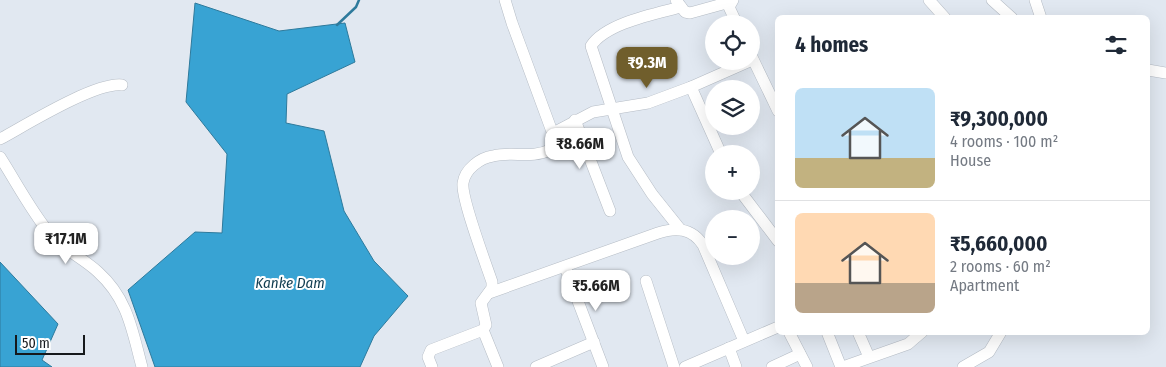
<!DOCTYPE html>
<meta charset="utf-8">
<style>
body{margin:0;font-family:"Fira Sans Condensed",sans-serif;background:#f2f2f3;color:#1f2937;height:100vh;display:flex;flex-direction:column;font-size:19px;white-space:nowrap}
*{box-sizing:border-box;margin:0}
p{font-size:16px;color:#747a83}
.icon{flex:none;width:28px;height:28px;fill:none;stroke:currentColor;stroke-width:2;stroke-linecap:round;stroke-linejoin:round}
.map{position:relative;flex:1;overflow:hidden}
.drawer{position:absolute;left:775px;top:15px;width:375px;height:320px;display:flex;flex-direction:column;background:#fff;border-radius:8px;box-shadow:0 5px 20px #0002}
.drawer>*{flex:none}
.fabs{position:absolute;left:705px;top:15px;display:grid;gap:10px}
.fabs a{display:grid;place-items:center;width:55px;height:55px;border-radius:50%;background:#fff;box-shadow:0 5px 20px #0002;font-size:25px}
.scale{position:absolute;left:15px;bottom:12px;width:70px;box-sizing:border-box;padding-left:5px;border:2px solid #16191c;border-top:0;font-size:14px;line-height:18px;white-space:nowrap;color:#16191c;-webkit-text-stroke:4px #fff;paint-order:stroke}
.price{position:absolute;translate:-50% -42px;padding:0 11px;border-radius:10px;background:#fff;color:#222;font-size:16px;line-height:32px;filter:drop-shadow(0 1px 2px #0008)}
.price::after{content:'';position:absolute;left:50%;top:30px;width:15px;height:11px;margin-left:-8px;background:inherit;clip-path:polygon(0 0,100% 0,50% 100%)}
.price.on{background:#705e2c;color:#fff}
ul{padding:0;list-style:none}
li{display:flex;align-items:center;gap:15px;height:125px;padding:0 20px}
li+li{border-top:1px solid #e0e1e3}
li span{display:grid;place-items:center;flex:none;width:140px;height:100px;border-radius:8px;color:#555}
li>.icon{margin-inline-start:auto}
span .icon{width:60px;height:60px;fill:#fffc;stroke-width:1}
li b{font-size:21px}
h2{display:flex;justify-content:space-between;align-items:center;height:60px;padding:0 20px;font-size:21px}
.map>svg:first-child{display:block}
</style>
<div class="map">
<svg width="1166" height="367" viewBox="0 0 1166 367">
<rect width="100%" height="100%" fill="#e1e8f1"/>
<g fill="#38a3d3" stroke="#2e7a9c">
<path d="M 195,3 L 279,31 L 345,23 L 355,62 L 287,94 L 286,123 L 324,131 L 344,211 L 374,261 L 408,296 L 374,336 L 360,367 L 155,367 L 128,290 L 195,232 L 222,233 L 227,154 L 186,102 Z"/>
<path d="M 0,262 L 58,324 L 42,360 L 52,367 L 0,367 Z"/>
</g>
<g fill="none" stroke-linecap="round" stroke-linejoin="round">
<path stroke="#2e7a9c" stroke-width="2.5" d="M 337,25 L 356,7 L 359,0"/>
<defs>
<g id="minor">
<path d="M 676,0 L 685,12 L 690,13 L 730,2"/>
<path d="M 733,0 L 729,7 L 737,24"/>
<path d="M 929,0 L 945,18"/>
<path d="M 992,0 L 1012,18"/>
<path d="M 1035,0 L 1041,18"/>
<path d="M 751,55 L 778,111"/>
<path d="M 1148,70 L 1166,73"/>
<path d="M 691,87 L 721,154"/>
<path d="M 575,120 L 610,211"/>
<path d="M 553,133 L 593,112 L 648,103 L 691,87 L 750,61"/>
<path d="M 0,139 C 26,125 95,82 122,85"/>
<path d="M 0,157 C 16,182 31,211 50,234 C 64,250 83,258 98,272 C 128,299 132,330 142,367"/>
<path d="M 740,191 L 778,241"/>
<path d="M 680,229 L 652,194 L 628,157 L 591,46 C 606,23 655,14 681,7"/>
<path d="M 565,267 L 603,367"/>
<path d="M 646,281 L 674,367"/>
<path d="M 489,293 L 658,233 C 676,227 692,228 703,245 L 744,341"/>
<path d="M 483,330 L 498,367"/>
<path d="M 789,332 L 807,367"/>
<path d="M 827,332 L 841,367"/>
<path d="M 858,332 L 869,357"/>
<path d="M 729,348 L 736,367"/>
<path d="M 432,367 L 428,357 L 431,350 L 483,330 L 486,325 L 481,303 L 492,288 L 492,282 C 486,264 461,198 463,183 C 465,169 480,158 493,156 C 513,151 531,159 550,150 L 554,137 L 512,23 L 505,0"/>
<path d="M 536,367 L 594,342"/>
<path d="M 685,367 L 778,327"/>
<path d="M 772,367 L 800,354"/>
<path d="M 843,367 L 908,344 L 922,332"/>
<path d="M 963,367 L 989,352 L 1001,332"/>
</g>
</defs>
<use href="#minor" stroke="#b5bcc5" stroke-width="12"/>
<use href="#minor" stroke="#fff" stroke-width="11"/>
</g>
<g text-anchor="middle" stroke-width="4" stroke-linejoin="round" paint-order="stroke">
<g font-size="15" font-style="italic" fill="#103d51" stroke="#fff">
<text x="290" y="288">Kanke Dam</text>
</g>
</g>
</svg>
<div class="fabs">
<a><svg class="icon" aria-label="locate" viewBox="0 0 24 24"><circle cx="12" cy="12" r="6"/><path d="M12 2v4M12 18v4M2 12h4M18 12h4"/></svg></a>
<a><svg class="icon" aria-label="layers" viewBox="0 0 24 24"><path d="M12 4l9 5-9 5-9-5zM3 14l9 5 9-5"/></svg></a>
<a>+</a>
<a>−</a>
</div>
<div class="scale">50 m</div>
<b class="price on" style="left:647px;top:89px">₹9.3M</b>
<b class="price" style="left:580px;top:170px">₹8.66M</b>
<b class="price" style="left:66px;top:265px">₹17.1M</b>
<b class="price" style="left:596px;top:312px">₹5.66M</b>
<section class="drawer">
<h2>4 homes<svg class="icon" aria-label="filters" viewBox="0 0 24 24"><path d="M4 7h16M4 17h16"/><circle cx="9" cy="7" r="2"/><circle cx="15" cy="17" r="2"/></svg></h2>
<ul>
<li><span style="background:linear-gradient(#bfe0f5 70%,#c2b280 0)"><svg class="icon" aria-label="home" viewBox="0 0 24 24"><path d="M3 11l9-7 9 7M6 9v11h12V9"/></svg></span><div><b>₹9,300,000</b><p>4 rooms · 100 m²</p><p>House</p></div></li>
<li><span style="background:linear-gradient(#ffd9b3 70%,#b9a48a 0)"><svg class="icon" aria-label="home" viewBox="0 0 24 24"><path d="M3 11l9-7 9 7M6 9v11h12V9"/></svg></span><div><b>₹5,660,000</b><p>2 rooms · 60 m²</p><p>Apartment</p></div></li>
</ul>
</section>
</div>
